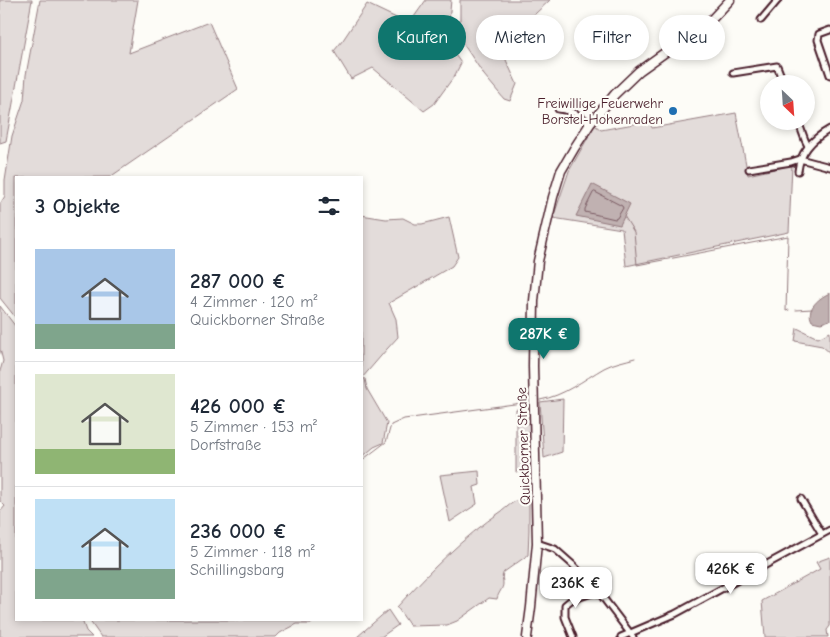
<!DOCTYPE html>
<html lang="de">
<meta charset="utf-8">
<style>
body{margin:0;font-family:"Comic Neue",sans-serif;background:#f2f2f3;color:#1f2937;height:100vh;display:flex;flex-direction:column;font-size:19px;white-space:nowrap}
*{box-sizing:border-box;margin:0}
p{font-size:16px;color:#747a83}
.icon{flex:none;width:28px;height:28px;fill:none;stroke:currentColor;stroke-width:2;stroke-linecap:round;stroke-linejoin:round}
.map{position:relative;flex:1;overflow:hidden}
.sheet{position:absolute;left:15px;top:176px;width:348px;height:445px;display:flex;flex-direction:column;background:#fff;border-radius:0px;box-shadow:0 2px 8px #0003}
.sheet>*{flex:none}
.top-card{position:absolute;left:378px;top:15px;width:378px;height:45px;display:flex;gap:10px}
.needle{width:32px;rotate:155deg}
.tools{position:absolute;left:760px;top:75px;display:grid;gap:10px}
.tools a{display:grid;place-items:center;width:55px;height:55px;border-radius:50%;background:#fff;box-shadow:0 2px 8px #0003;font-size:25px}
.price{position:absolute;translate:-50% -42px;padding:0 11px;border-radius:10px;background:#fff;color:#222;font-size:16px;line-height:32px;filter:drop-shadow(0 1px 2px #0008)}
.price::after{content:'';position:absolute;left:50%;top:30px;width:15px;height:11px;margin-left:-8px;background:inherit;clip-path:polygon(0 0,100% 0,50% 100%)}
.price.on{background:#0f766e;color:#fff}
ul{padding:0;list-style:none}
li{display:flex;align-items:center;gap:15px;height:125px;padding:0 20px}
li+li{border-top:1px solid #e0e1e3}
li span{display:grid;place-items:center;flex:none;width:140px;height:100px;border-radius:0px;color:#555}
li>.icon{margin-inline-start:auto}
span .icon{width:60px;height:60px;fill:#fffc;stroke-width:1}
li b{font-size:21px}
h2{display:flex;justify-content:space-between;align-items:center;height:60px;padding:0 20px;font-size:21px}
.chip{padding:0 18px;border-radius:22px;background:#fff;box-shadow:0 2px 8px #0003;font-size:18px;line-height:45px}
.chip.on{background:#0f766e;color:#fff}
.map>svg:first-child{display:block}
</style>
<div class="map">
<svg width="830" height="637" viewBox="0 0 830 637">
<rect width="100%" height="100%" fill="#fdfcf7"/>
<filter id="ink" filterUnits="userSpaceOnUse"><feTurbulence type="fractalNoise" baseFrequency=".02" numOctaves="2"/><feDisplacementMap in="SourceGraphic" scale="10" xChannelSelector="R" yChannelSelector="G"/><feConvolveMatrix kernelMatrix="1 2 1 2 8 2 1 2 1" color-interpolation-filters="sRGB"/></filter>
<g filter="url(#ink)">
<g fill="#e3dcda" stroke="#967e82">
<path d="M 0,0 L 32,0 L 6,141 L 0,143 Z"/>
<path d="M 40,0 L 138,0 L 129,53 L 209,22 L 238,89 L 110,177 L 16,178 L 16,318 L 0,298 L 0,204 L 5,196 L 5,181 L 12,136 L 24,100 L 26,75 Z"/>
<path d="M 426,0 L 451,0 L 448,33 L 450,48 L 461,63 L 455,75 L 434,104 L 424,111 L 373,68 L 351,79 L 334,51 L 343,40 L 367,4 L 409,24 Z"/>
<path d="M 460,0 L 550,0 L 521,27 L 506,60 L 517,84 L 510,101 L 504,99 L 484,75 L 460,39 Z"/>
<path d="M 736,113 L 748,175 L 792,165 L 789,232 L 626,266 L 622,229 L 553,218 L 569,171 L 595,125 L 601,130 L 650,121 L 652,128 Z"/>
<path d="M 361,215 L 386,219 L 403,218 L 415,224 L 422,224 L 449,217 L 458,257 L 452,266 L 389,303 L 396,319 L 398,337 L 387,349 L 362,378 L 365,379 L 367,389 L 387,423 L 383,443 L 374,447 L 361,458 Z"/>
<path d="M 0,306 L 16,327 L 16,620 L 82,620 L 86,631 L 92,637 L 0,637 L 0,512 L 5,506 L 0,501 L 0,371 L 3,361 L 0,349 Z"/>
<path d="M 797,328 L 818,338 L 830,332 L 830,353 L 822,346 L 795,341 Z"/>
<path d="M 563,399 L 562,452 L 544,458 L 540,402 Z"/>
<path d="M 516,409 L 530,412 L 532,471 L 516,472 Z"/>
<path d="M 479,471 L 480,485 L 474,487 L 477,504 L 450,522 L 440,475 Z"/>
<path d="M 529,499 L 529,530 L 528,555 L 504,572 C 501,576 503,578 503,584 C 503,589 498,593 497,599 L 489,598 L 457,621 L 447,625 L 410,626 L 397,607 C 429,572 463,537 502,511 C 506,508 512,502 518,500 C 521,499 526,500 529,499 Z"/>
<path d="M 830,557 L 830,626 L 827,630 L 828,637 L 765,637 L 762,601 L 820,569 L 816,562 Z"/>
<path d="M 388,610 L 398,625 L 381,637 L 357,637 Z"/>
<path d="M 89,620 L 315,620 L 311,624 L 297,624 L 280,633 L 276,637 L 101,637 Z"/>
</g>
<g fill="#c0b1b1" stroke="#91777b">
<path d="M 592,184 L 630,204 L 620,225 L 576,216 Z"/>
<path d="M 830,293 L 830,320 L 821,323 L 812,321 C 805,309 820,297 830,293 Z"/>
</g>
<g fill="none" stroke-linecap="round" stroke-linejoin="round">
<path stroke="#795961" stroke-width="1" d="M 595,192 L 622,206 L 623,208 L 617,218 L 615,219 L 585,212 L 585,209 L 593,193 Z"/>
<g stroke="#91777b" stroke-width="1">
<path d="M 624,216 L 634,232 L 637,265 L 788,236 L 786,311 L 789,310"/>
<path d="M 796,310 L 812,309"/>
<path d="M 540,400 C 564,396 583,380 604,368 C 613,363 625,361 635,358"/>
<path d="M 361,461 L 386,442 L 391,425 L 404,419 L 529,402"/>
</g>
<defs>
<g id="minor">
<path d="M 761,20 L 778,0"/>
<path d="M 830,30 L 819,34 L 818,40 L 830,75"/>
<path d="M 733,73 L 777,66 L 784,84"/>
<path d="M 558,109 C 573,111 579,114 590,124"/>
<path d="M 798,121 L 805,140 L 808,146"/>
<path d="M 749,169 L 791,162 L 800,159 L 830,167"/>
<path d="M 798,171 C 800,152 814,138 830,129"/>
<path d="M 801,499 L 822,534"/>
<path d="M 537,543 L 555,549 L 572,564 L 598,591 L 633,637"/>
<path d="M 573,637 L 565,617 L 565,605 L 571,600 L 598,591"/>
<path d="M 621,637 L 675,614 L 830,530"/>
</g>
<path id="secondary" d="M 527,637 L 531,607 L 537,543 L 533,366 L 534,301 L 538,261 L 553,197 L 561,171 L 575,147 L 590,124 L 615,94 L 639,71 L 712,19 L 730,0"/>
</defs>
<use href="#minor" stroke="#4a1f2b" stroke-width="9"/>
<use href="#secondary" stroke="#4a1f2b" stroke-width="11"/>
<use href="#minor" stroke="#fdfcf7" stroke-width="5"/>
<use href="#secondary" stroke="#fdfcf7" stroke-width="8"/>
</g>
</g>
<circle fill="#1f6fb2" stroke="#fdfcf7" stroke-width="2" cx="673" cy="111" r="5"/>
<g text-anchor="middle" stroke-width="4.5" stroke-linejoin="round" paint-order="stroke">
<g font-size="14" fill="#4a1f2b" stroke="#fdfcf7" text-anchor="end">
<text x="663" y="108">Freiwillige Feuerwehr<tspan x="663" dy="16">Borstel-Hohenraden</tspan></text>
</g>
<g font-size="14" fill="#4a1f2b" stroke="#fdfcf7">
<text transform="translate(523 446) rotate(-92)" y="5">Quickborner Straße</text>
</g>
</g>
</svg>
<div class="tools">
<a><svg class="needle" viewBox="-14 -14 28 28"><path d="M0-13l5 13h-10z" fill="#e53935"/><path d="M0 13l5-13h-10z" fill="#747a83"/></svg></a>
</div>
<b class="price on" style="left:544px;top:360px">287K €</b>
<b class="price" style="left:731px;top:595px">426K €</b>
<b class="price" style="left:576px;top:609px">236K €</b>
<div class="top-card">
<a class="chip on">Kaufen</a>
<a class="chip">Mieten</a>
<a class="chip">Filter</a>
<a class="chip">Neu</a>
</div>
<section class="sheet">
<h2>3 Objekte<svg class="icon" aria-label="filters" viewBox="0 0 24 24"><path d="M4 7h16M4 17h16"/><circle cx="9" cy="7" r="2"/><circle cx="15" cy="17" r="2"/></svg></h2>
<ul>
<li><span style="background:linear-gradient(#a9c7e8 75%,#7fa58c 0)"><svg class="icon" aria-label="home" viewBox="0 0 24 24"><path d="M3 11l9-7 9 7M6 9v11h12V9"/></svg></span><div><b>287 000 €</b><p>4 Zimmer · 120 m²</p><p>Quickborner Straße</p></div></li>
<li><span style="background:linear-gradient(#dfe7d0 75%,#8fb573 0)"><svg class="icon" aria-label="home" viewBox="0 0 24 24"><path d="M3 11l9-7 9 7M6 9v11h12V9"/></svg></span><div><b>426 000 €</b><p>5 Zimmer · 153 m²</p><p>Dorfstraße</p></div></li>
<li><span style="background:linear-gradient(#bfe0f5 70%,#7fa58c 0)"><svg class="icon" aria-label="home" viewBox="0 0 24 24"><path d="M3 11l9-7 9 7M6 9v11h12V9"/></svg></span><div><b>236 000 €</b><p>5 Zimmer · 118 m²</p><p>Schillingsbarg</p></div></li>
</ul>
</section>
</div>
